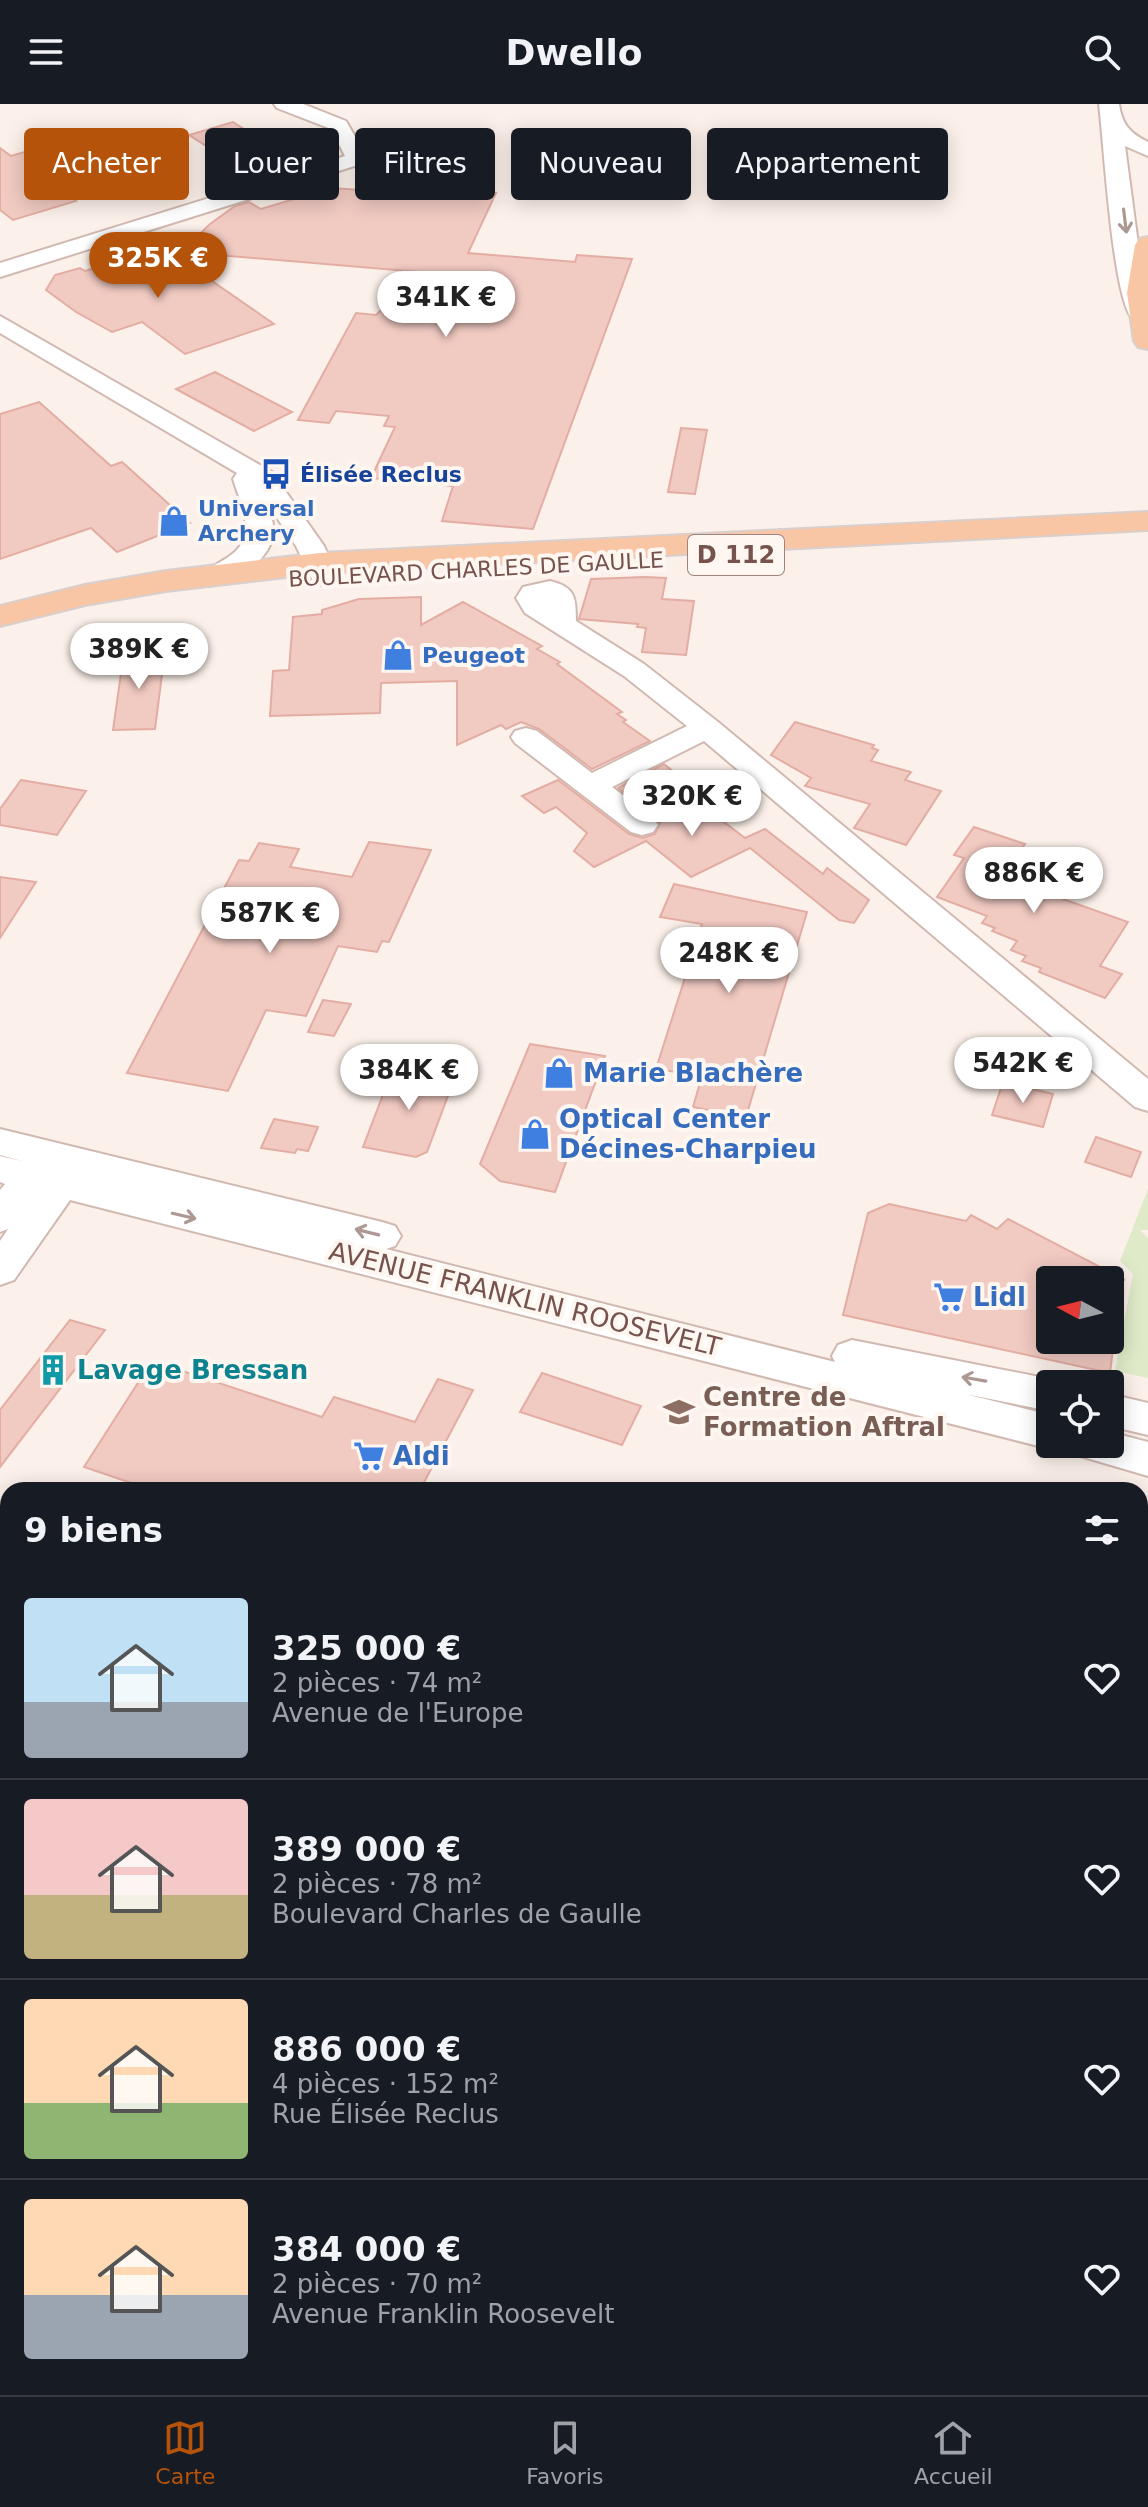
<!DOCTYPE html>
<html lang="fr">
<meta charset="utf-8">
<style>
body{margin:0;font-family:"DejaVu Sans",sans-serif;background:#20242c;color:#f1f3f6;height:100vh;display:flex;flex-direction:column;font-size:30px;white-space:nowrap}
*{box-sizing:border-box;margin:0}
p{font-size:26px;color:#9ea1a6}
.icon{flex:none;width:44px;height:44px;fill:none;stroke:currentColor;stroke-width:2;stroke-linecap:round;stroke-linejoin:round}
.map{position:relative;flex:1;overflow:hidden}
.panel{position:absolute;left:0px;top:1378px;width:1148px;height:914px;display:flex;flex-direction:column;background:#171b24;border-radius:24px 24px 0 0;box-shadow:0 4px 20px #0003}
.panel>*{flex:none}
.banner{position:absolute;left:24px;top:24px;width:1100px;height:72px;display:flex;gap:16px}
.needle{width:52px;rotate:277deg}
.tools{position:absolute;left:1036px;top:1162px;display:grid;gap:16px}
.tools a{display:grid;place-items:center;width:88px;height:88px;border-radius:8px;background:#171b24;box-shadow:0 4px 20px #0003;font-size:40px}
.price{position:absolute;translate:-50% -68px;padding:0 18px;border-radius:28px;background:#fff;color:#222;font-size:26px;line-height:52px;filter:drop-shadow(0 2px 4px #0008)}
.price::after{content:'';position:absolute;left:50%;top:48px;width:24px;height:18px;margin-left:-12px;background:inherit;clip-path:polygon(0 0,100% 0,50% 100%)}
.price.active{background:#b45309;color:#fff}
ul{padding:0;list-style:none}
li{display:flex;align-items:center;gap:24px;height:200px;padding:0 24px}
li+li{border-top:2px solid #363941}
li span{display:grid;place-items:center;flex:none;width:224px;height:160px;border-radius:8px;color:#555}
li>.icon{margin-inline-start:auto}
span .icon{width:96px;height:96px;fill:#fffc;stroke-width:1}
li b{font-size:34px}
h2{display:flex;justify-content:space-between;align-items:center;height:96px;padding:0 24px;font-size:34px}
.chip{padding:0 28px;border-radius:8px;background:#171b24;box-shadow:0 4px 20px #0003;font-size:28px;line-height:72px}
.chip.active{background:#b45309;color:#fff}
header{display:flex;justify-content:space-between;align-items:center;height:104px;padding:0 24px;background:#171b24;font-size:36px;font-weight:700}
.tab-bar{display:flex;justify-content:space-around;align-items:center;height:112px;border-top:2px solid #363941;background:#171b24;font-size:22px;color:#9ea1a6}
.tab-bar a{display:grid;justify-items:center;gap:4px}
.tab-bar .active{color:#b45309}
.map>svg:first-child{display:block}
</style>
<header><svg class="icon" aria-label="menu" viewBox="0 0 24 24"><path d="M4 6h16M4 12h16M4 18h16"/></svg>Dwello<svg class="icon" aria-label="search" viewBox="0 0 24 24"><circle cx="10" cy="10" r="6"/><path d="M15 15l6 6"/></svg></header>
<div class="map">
<svg width="1148" height="2291" viewBox="0 0 1148 2291">
<rect width="100%" height="100%" fill="#fcf1ea"/>
<path fill="#deeac8" d="M 1148,1085 L 1148,1126 L 1140,1126 L 1148,1134 L 1148,1274 L 1115,1267 L 1133,1170 L 1120,1157 Z"/>
<g fill="#f1cac2" stroke="#e3ada3" stroke-width="2">
<path d="M 233,18 L 266,39 L 222,52 L 189,31 Z"/>
<path d="M 97,27 L 161,70 L 37,70 L 76,97 L 13,116 L 0,106 L 0,44 L 11,52 Z"/>
<path d="M 396,81 L 496,89 L 468,149 L 575,158 L 577,151 L 632,155 L 533,425 L 442,417 L 453,382 L 371,374 L 395,323 L 384,322 L 389,312 L 336,307 L 329,319 L 298,316 L 356,209 L 376,211 L 420,168 L 182,148 L 210,120 L 235,102 L 249,98 L 261,105 L 331,84 L 392,88 Z"/>
<path d="M 163,143 L 186,159 L 274,220 L 185,250 L 142,218 L 112,228 L 76,208 L 46,186 L 55,171 L 80,164 L 85,167 Z"/>
<path d="M 215,268 L 292,308 L 254,327 L 176,285 Z"/>
<path d="M 39,298 L 111,362 L 122,358 L 190,419 L 117,448 L 91,424 L 0,455 L 0,310 Z"/>
<path d="M 681,324 L 707,326 L 695,390 L 668,388 Z"/>
<path d="M 645,473 L 666,474 L 662,495 L 694,497 L 686,551 L 642,548 L 646,524 L 637,523 L 638,520 L 579,515 L 591,475 Z"/>
<path d="M 421,493 L 421,521 L 463,498 L 542,542 L 537,545 L 560,558 L 557,560 L 622,608 L 617,610 L 626,616 L 623,618 L 650,637 L 592,665 L 539,625 L 521,618 L 506,625 L 501,621 L 457,641 L 457,577 L 381,579 L 380,609 L 270,612 L 273,567 L 289,566 L 293,513 L 322,510 L 322,506 L 359,495 Z"/>
<path d="M 165,547 L 155,625 L 113,626 L 124,548 Z"/>
<path d="M 795,618 L 874,641 L 872,644 L 878,646 L 871,657 L 911,668 L 905,676 L 941,687 L 906,741 L 854,724 L 870,700 L 805,682 L 811,674 L 771,651 Z"/>
<path d="M 664,660 L 675,669 L 665,673 L 745,734 L 765,725 L 823,770 L 827,764 L 869,796 L 854,819 L 839,816 L 750,744 L 691,773 L 646,737 L 594,763 L 574,747 L 587,729 L 556,703 L 544,709 L 522,692 L 558,676 L 629,730 L 643,734 L 655,730 L 660,719 L 618,684 Z"/>
<path d="M 21,676 L 86,687 L 57,731 L 0,721 L 0,705 Z"/>
<path d="M 974,723 L 1025,740 L 1004,769 L 1045,785 L 1043,788 L 1128,818 L 1100,862 L 1122,870 L 1105,894 L 1039,868 L 1041,864 L 1022,857 L 1026,852 L 1011,846 L 1017,837 L 992,827 L 995,824 L 982,819 L 987,812 L 937,793 L 964,754 L 954,751 Z"/>
<path d="M 369,738 L 431,746 L 389,838 L 382,837 L 377,848 L 338,842 L 306,912 L 266,906 L 228,987 L 127,969 L 239,756 L 249,757 L 259,739 L 299,745 L 290,763 L 352,773 Z"/>
<path d="M 0,773 L 36,778 L 0,834 Z"/>
<path d="M 674,780 L 807,808 L 746,1013 L 741,1012 L 739,1019 L 706,1013 L 708,1006 L 693,1003 L 702,972 L 656,965 L 702,820 L 660,813 Z"/>
<path d="M 323,896 L 351,900 L 334,932 L 308,928 Z"/>
<path d="M 530,940 L 605,952 L 555,1088 L 500,1077 L 480,1060 Z"/>
<path d="M 394,962 L 455,973 L 427,1048 L 416,1053 L 363,1043 Z"/>
<path d="M 1003,978 L 1053,990 L 1043,1023 L 992,1011 Z"/>
<path d="M 274,1015 L 318,1023 L 308,1047 L 297,1045 L 295,1049 L 261,1044 Z"/>
<path d="M 1096,1033 L 1141,1048 L 1131,1073 L 1085,1058 Z"/>
<path d="M 889,1100 L 966,1117 L 971,1111 L 997,1125 L 1008,1115 L 1125,1176 L 1050,1176 L 1050,1236 L 1114,1236 L 1110,1269 L 843,1211 L 868,1109 Z"/>
<path d="M 70,1216 L 105,1226 L 0,1363 L 0,1306 Z"/>
<path d="M 152,1257 L 322,1313 L 334,1293 L 415,1318 L 438,1275 L 473,1286 L 420,1386 L 152,1386 L 84,1363 Z"/>
<path d="M 542,1269 L 641,1302 L 622,1341 L 520,1308 Z"/>
</g>
<g fill="none" stroke-linecap="round" stroke-linejoin="round">
<defs>
<g id="minor">
<path d="M 274,0 L 303,0 L 346,17 L 368,55 L 364,59 L 0,173 L 0,159 L 345,52 L 331,25 L 277,4 Z"/>
<path d="M 1099,0 L 1119,0 C 1122,21 1130,29 1148,38 L 1148,52 L 1125,42 L 1143,178 L 1148,212 L 1139,215 L 1131,213 C 1112,186 1104,41 1099,0 Z"/>
<path d="M 0,212 L 272,368 L 324,442 L 338,473 L 334,479 L 324,481 L 314,479 L 296,442 L 267,399 C 270,409 275,421 273,431 C 270,456 233,482 209,476 L 205,470 C 212,461 222,458 231,451 C 258,432 241,401 233,375 L 237,369 L 0,229 Z"/>
<path d="M 550,477 C 575,483 576,493 576,517 L 644,560 L 718,618 L 1148,975 L 1148,1007 L 1135,1003 L 704,637 L 612,683 L 653,714 L 658,721 L 653,728 L 642,731 L 631,728 L 515,639 L 511,633 L 515,627 L 526,624 L 537,627 L 592,669 L 687,622 L 624,572 L 525,509 L 516,494 L 523,483 Z"/>
<path d="M 0,1025 L 382,1118 L 395,1122 L 401,1132 L 395,1142 L 386,1145 L 835,1258 L 832,1252 L 838,1241 L 852,1236 L 1050,1275 L 1064,1280 L 1050,1280 L 1050,1307 L 965,1290 L 1050,1311 L 1050,1340 L 1064,1340 L 1050,1345 L 70,1096 L 14,1176 L 0,1181 L 0,1137 L 8,1125 L 0,1128 L 0,1086 L 5,1080 L 0,1078 L 0,1052 L 22,1057 L 0,1051 Z"/>
<path d="M 1110,1290 L 1148,1299 L 1148,1331 L 1110,1322 Z"/>
<path d="M 1110,1328 L 1148,1338 L 1148,1372 L 1080,1352 L 1074,1340 L 1110,1340 Z"/>
<path d="M 0,1622 L 8,1625 L 8,1669 L 0,1666 Z"/>
<path d="M 931,2284 L 994,2284 L 997,2291 L 934,2291 Z"/>
</g>
<g id="major">
<path d="M 1148,133 L 1148,245 L 1138,243 L 1134,237 L 1127,189 L 1135,141 L 1139,135 Z"/>
<path d="M 1148,408 L 1148,426 L 320,469 L 166,487 L 85,501 L 0,522 L 0,502 L 85,481 L 166,467 L 320,449 Z"/>
</g>
</defs>
<use href="#minor" stroke="#d1b9b2" stroke-width="4"/>
<use href="#major" stroke="#d9cfcd" stroke-width="4"/>
<use href="#minor" fill="#fff" fill-rule="evenodd"/>
<use href="#major" fill="#f8c6a5" fill-rule="evenodd"/>
</g>
<defs><path id="oneway-shaft" d="M-6 0H5M1.5-3L5.5 0L1.5 3" fill="none" stroke-width="1.6" stroke-linecap="round" stroke-linejoin="round" transform="scale(2)"/></defs>
<g stroke="#ad9894">
<use href="#oneway-shaft" transform="translate(1125 117) rotate(83)"/>
<use href="#oneway-shaft" transform="translate(184 1112) rotate(13)"/>
<use href="#oneway-shaft" transform="translate(367 1128) rotate(-166)"/>
<use href="#oneway-shaft" transform="translate(974 1275) rotate(-170)"/>
</g>
<defs>
<symbol id="bus-bare" viewBox="-9 -9 18 18"><path d="M-5-6H5V4H4V6H2V4H-2V6H-4V4H-5ZM-3.5-4V0h7V-4ZM-3.5 1.2v1.5H-2V1.2ZM2 1.2v1.5H3.5V1.2Z" fill="#1a4fb4" stroke="#fef6f1" stroke-width="2.5" paint-order="stroke"/></symbol>
<symbol id="shop-bare" viewBox="-9 -9 18 18"><path d="M-5-2.5h2.3a2.7 3.5 0 0 1 5.4 0H5L5.5 6h-11ZM-1.5-2.5h3a1.5 2.3 0 0 0-3 0Z" fill="#3f7fe0" stroke="#fef6f1" stroke-width="2.5" paint-order="stroke"/></symbol>
<symbol id="supermarket-bare" viewBox="-9 -9 18 18"><path d="M-6-5.5h2.5l.6 2H6L4.5 2H-2.5L-4.4-4H-6ZM-1.5 3.2a1.3 1.3 0 1 0 .1 0ZM3 3.2a1.3 1.3 0 1 0 .1 0Z" fill="#3f7fe0" stroke="#fef6f1" stroke-width="2.5" paint-order="stroke"/></symbol>
<symbol id="building-bare" viewBox="-9 -9 18 18"><path d="M-4-6H4V6H1V3H-1V6H-4ZM-2.5-4.3h1.7v1.8h-1.7ZM.8-4.3h1.7v1.8H.8ZM-2.5-1h1.7V.8h-1.7ZM.8-1h1.7V.8H.8Z" fill="#0f9aa8" stroke="#fef6f1" stroke-width="2.5" paint-order="stroke"/></symbol>
<symbol id="university-bare" viewBox="-9 -9 18 18"><path d="M0-5L7-2L0 1L-7-2ZM-4 1L0 2.5L4 1V4Q0 6-4 4Z" fill="#8d6e63" stroke="#fef6f1" stroke-width="2.5" paint-order="stroke"/></symbol>
</defs>
<g fill-rule="evenodd">
<use href="#bus-bare" x="254" y="348" width="44" height="44"/>
<use href="#shop-bare" x="152" y="395" width="44" height="44"/>
<use href="#shop-bare" x="376" y="529" width="44" height="44"/>
<use href="#shop-bare" x="537" y="947" width="44" height="44"/>
<use href="#shop-bare" x="513" y="1008" width="44" height="44"/>
<use href="#supermarket-bare" x="927" y="1171" width="44" height="44"/>
<use href="#building-bare" x="31" y="1244" width="44" height="44"/>
<use href="#university-bare" x="657" y="1286" width="44" height="44"/>
<use href="#supermarket-bare" x="347" y="1330" width="44" height="44"/>
</g>
<g text-anchor="middle" stroke-width="8" stroke-linejoin="round" paint-order="stroke">
<g font-size="22" font-weight="bold" fill="#164399" stroke="#fef6f1" text-anchor="start">
<text x="300" y="378">Élisée Reclus</text>
</g>
<g font-size="22" font-weight="bold" fill="#366cbe" stroke="#fef6f1" text-anchor="start">
<text x="198" y="412">Universal<tspan x="198" dy="25">Archery</tspan></text>
<text x="422" y="559">Peugeot</text>
</g>
<g font-size="22" fill="#77534d" stroke="#fef6f1">
<text transform="translate(476 465) rotate(-3)" y="8">BOULEVARD CHARLES DE GAULLE</text>
</g>
<rect fill="#fef6f1" stroke="#a0847e" stroke-width="2" x="688" y="431" width="96" height="40" rx="6"/>
<g font-size="24" font-weight="bold" fill="#77534d">
<text x="736" y="459">D 112</text>
</g>
<g font-size="26" font-weight="bold" fill="#366cbe" stroke="#fef6f1" text-anchor="start">
<text x="583" y="978">Marie Blachère</text>
<text x="559" y="1024">Optical Center<tspan x="559" dy="30">Décines-Charpieu</tspan></text>
<text x="973" y="1202">Lidl</text>
<text x="393" y="1361">Aldi</text>
</g>
<g font-size="26" fill="#77534d" stroke="#fef6f1">
<text transform="translate(525 1195) rotate(14)" y="9">AVENUE FRANKLIN ROOSEVELT</text>
</g>
<g font-size="26" font-weight="bold" fill="#0d838f" stroke="#fef6f1" text-anchor="start">
<text x="77" y="1275">Lavage Bressan</text>
</g>
<g font-size="26" font-weight="bold" fill="#785e54" stroke="#fef6f1" text-anchor="start">
<text x="703" y="1302">Centre de<tspan x="703" dy="30">Formation Aftral</tspan></text>
</g>
</g>
</svg>
<div class="tools">
<a><svg class="needle" viewBox="-14 -14 28 28"><path d="M0-13l5 13h-10z" fill="#e53935"/><path d="M0 13l5-13h-10z" fill="#9ea1a6"/></svg></a>
<a><svg class="icon" aria-label="locate" viewBox="0 0 24 24"><circle cx="12" cy="12" r="6"/><path d="M12 2v4M12 18v4M2 12h4M18 12h4"/></svg></a>
</div>
<b class="price active" style="left:158px;top:196px">325K €</b>
<b class="price" style="left:446px;top:235px">341K €</b>
<b class="price" style="left:139px;top:587px">389K €</b>
<b class="price" style="left:692px;top:734px">320K €</b>
<b class="price" style="left:1034px;top:811px">886K €</b>
<b class="price" style="left:270px;top:851px">587K €</b>
<b class="price" style="left:729px;top:891px">248K €</b>
<b class="price" style="left:1023px;top:1001px">542K €</b>
<b class="price" style="left:409px;top:1008px">384K €</b>
<div class="banner">
<a class="chip active">Acheter</a>
<a class="chip">Louer</a>
<a class="chip">Filtres</a>
<a class="chip">Nouveau</a>
<a class="chip">Appartement</a>
</div>
<section class="panel">
<h2>9 biens<svg class="icon" aria-label="filters" viewBox="0 0 24 24"><path d="M4 7h16M4 17h16"/><circle cx="9" cy="7" r="2"/><circle cx="15" cy="17" r="2"/></svg></h2>
<ul>
<li><span style="background:linear-gradient(#bfe0f5 65%,#9aa5b1 0)"><svg class="icon" aria-label="home" viewBox="0 0 24 24"><path d="M3 11l9-7 9 7M6 9v11h12V9"/></svg></span><div><b>325 000 €</b><p>2 pièces · 74 m²</p><p>Avenue de l'Europe</p></div><svg class="icon" aria-label="heart" viewBox="0 0 24 24"><path d="M12 20l-8-8c-3-5 5-10 8-4 3-6 11-1 8 4z"/></svg></li>
<li><span style="background:linear-gradient(#f6c9c9 60%,#c2b280 0)"><svg class="icon" aria-label="home" viewBox="0 0 24 24"><path d="M3 11l9-7 9 7M6 9v11h12V9"/></svg></span><div><b>389 000 €</b><p>2 pièces · 78 m²</p><p>Boulevard Charles de Gaulle</p></div><svg class="icon" aria-label="heart" viewBox="0 0 24 24"><path d="M12 20l-8-8c-3-5 5-10 8-4 3-6 11-1 8 4z"/></svg></li>
<li><span style="background:linear-gradient(#ffd9b3 65%,#8fb573 0)"><svg class="icon" aria-label="home" viewBox="0 0 24 24"><path d="M3 11l9-7 9 7M6 9v11h12V9"/></svg></span><div><b>886 000 €</b><p>4 pièces · 152 m²</p><p>Rue Élisée Reclus</p></div><svg class="icon" aria-label="heart" viewBox="0 0 24 24"><path d="M12 20l-8-8c-3-5 5-10 8-4 3-6 11-1 8 4z"/></svg></li>
<li><span style="background:linear-gradient(#ffd9b3 60%,#9aa5b1 0)"><svg class="icon" aria-label="home" viewBox="0 0 24 24"><path d="M3 11l9-7 9 7M6 9v11h12V9"/></svg></span><div><b>384 000 €</b><p>2 pièces · 70 m²</p><p>Avenue Franklin Roosevelt</p></div><svg class="icon" aria-label="heart" viewBox="0 0 24 24"><path d="M12 20l-8-8c-3-5 5-10 8-4 3-6 11-1 8 4z"/></svg></li>
</ul>
</section>
</div>
<nav class="tab-bar">
<a class="active"><svg class="icon" aria-label="map" viewBox="0 0 24 24"><path d="M3 6l6-2 6 2 6-2v14l-6 2-6-2-6 2zM9 4v14M15 6v14"/></svg>Carte</a>
<a><svg class="icon" aria-label="saved" viewBox="0 0 24 24"><path d="M7 4h10v16l-5-4-5 4z"/></svg>Favoris</a>
<a><svg class="icon" aria-label="home" viewBox="0 0 24 24"><path d="M3 11l9-7 9 7M6 9v11h12V9"/></svg>Accueil</a>
</nav>
